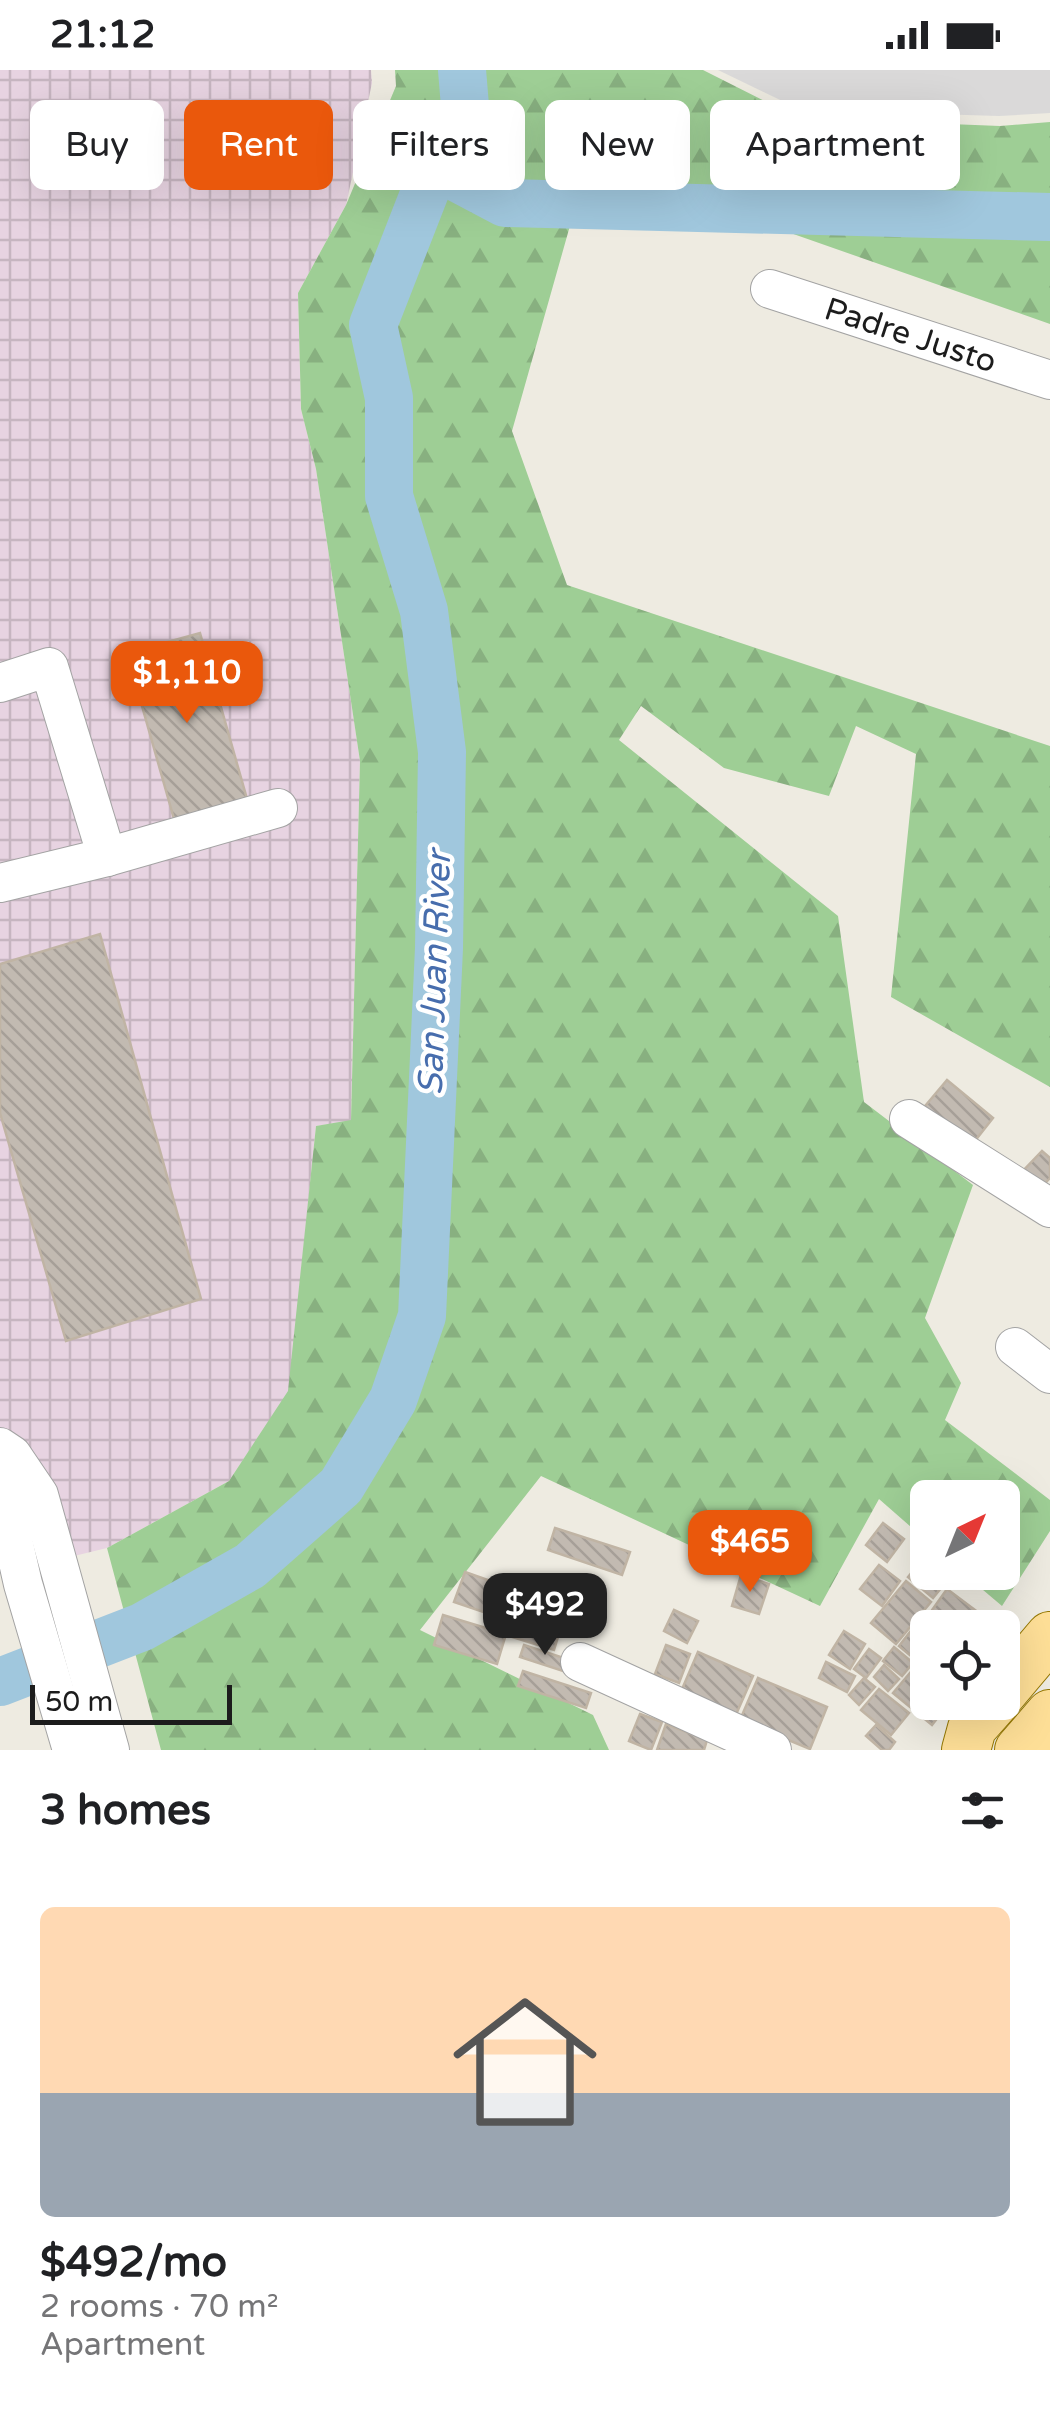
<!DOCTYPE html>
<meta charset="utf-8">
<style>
body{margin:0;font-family:"Varela Round",sans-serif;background:#f6f6f6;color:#202124;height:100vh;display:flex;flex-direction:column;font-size:38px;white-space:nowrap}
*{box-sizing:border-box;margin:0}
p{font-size:32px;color:#757577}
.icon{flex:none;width:55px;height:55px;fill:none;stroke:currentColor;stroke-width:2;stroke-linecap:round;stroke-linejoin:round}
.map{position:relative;height:1680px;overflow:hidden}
.side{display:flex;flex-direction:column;background:#fff;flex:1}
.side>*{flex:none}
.guide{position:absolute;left:30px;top:30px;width:990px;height:90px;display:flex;gap:20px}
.needle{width:65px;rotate:43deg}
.fabs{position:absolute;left:910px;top:1410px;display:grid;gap:20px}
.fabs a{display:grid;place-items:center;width:110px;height:110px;border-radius:15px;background:#fff;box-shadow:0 10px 40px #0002;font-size:50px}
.scale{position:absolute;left:30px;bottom:25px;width:202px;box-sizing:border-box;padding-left:10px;border:5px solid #1c1c1c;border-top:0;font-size:28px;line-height:35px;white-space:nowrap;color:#1c1c1c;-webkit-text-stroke:8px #fff;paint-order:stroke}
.price{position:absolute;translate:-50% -85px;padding:0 22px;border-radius:20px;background:#ea580c;color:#fff;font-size:32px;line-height:65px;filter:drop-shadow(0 2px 5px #0008)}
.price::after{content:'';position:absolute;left:50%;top:60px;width:30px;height:22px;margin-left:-15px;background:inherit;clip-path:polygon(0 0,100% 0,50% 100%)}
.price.selected{background:#222;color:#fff}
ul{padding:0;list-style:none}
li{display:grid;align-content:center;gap:20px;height:530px;padding:0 40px}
li span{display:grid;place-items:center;height:310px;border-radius:15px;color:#555}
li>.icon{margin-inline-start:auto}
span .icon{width:180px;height:180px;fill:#fffc;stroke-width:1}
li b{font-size:42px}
h2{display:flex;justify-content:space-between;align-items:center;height:120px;padding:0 40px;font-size:42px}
.chip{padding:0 35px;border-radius:15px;background:#fff;box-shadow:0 10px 40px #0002;font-size:35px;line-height:90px}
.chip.selected{background:#ea580c;color:#fff}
.status{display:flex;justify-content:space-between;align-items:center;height:70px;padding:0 50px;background:#fff;direction:ltr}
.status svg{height:28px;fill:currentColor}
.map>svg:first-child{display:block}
</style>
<div class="status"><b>21:12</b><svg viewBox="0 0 49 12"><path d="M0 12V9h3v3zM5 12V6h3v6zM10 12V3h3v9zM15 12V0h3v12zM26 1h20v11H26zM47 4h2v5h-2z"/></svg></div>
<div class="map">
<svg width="1050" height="1680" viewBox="0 0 1050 1680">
<defs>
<pattern id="industrial-grid" width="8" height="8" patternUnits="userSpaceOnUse" patternTransform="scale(2.5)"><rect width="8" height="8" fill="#e7d3e1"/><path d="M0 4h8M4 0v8" fill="none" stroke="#c6b5c0"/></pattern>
<pattern id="forest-firs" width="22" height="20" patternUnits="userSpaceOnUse" patternTransform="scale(2.5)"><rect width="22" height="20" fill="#9ece95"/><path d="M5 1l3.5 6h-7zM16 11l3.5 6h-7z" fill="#88b080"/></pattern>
<pattern id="building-back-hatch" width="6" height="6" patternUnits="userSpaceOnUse" patternTransform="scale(2.5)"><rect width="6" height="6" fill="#c2bab1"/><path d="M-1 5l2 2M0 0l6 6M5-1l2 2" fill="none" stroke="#a69f98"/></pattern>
</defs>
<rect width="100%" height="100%" fill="#eeebe1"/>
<path fill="#dad9d9" d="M 718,0 L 1050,0 L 1050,43 L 999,46 L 801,40 Z"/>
<path fill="url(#industrial-grid)" d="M 0,0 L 371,0 L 372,13 L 346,135 L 298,223 L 301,339 L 316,399 L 360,691 L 351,1051 L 316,1056 L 289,1321 L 229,1411 L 107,1478 L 0,1504 Z"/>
<path fill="url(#forest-firs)" d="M 395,0 L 703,0 L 798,48 L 1000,56 L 1050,52 L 1050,254 L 588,92 L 512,361 L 567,515 L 1050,676 L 1050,1017 L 891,927 L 916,684 L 856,656 L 829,726 L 724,698 L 641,636 L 619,670 L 838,846 L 864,1032 L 973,1115 L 925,1248 L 961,1313 L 945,1350 L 1050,1430 L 1050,1461 L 1002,1536 L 963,1503 L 1002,1502 L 1002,1428 L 928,1428 L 927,1471 L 879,1429 L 820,1536 L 541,1406 L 420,1560 L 593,1645 L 609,1680 L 161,1680 L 107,1478 L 229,1411 L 288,1321 L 316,1056 L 351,1050 L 360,691 L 316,399 L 301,339 L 298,223 L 346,135 L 396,16 Z"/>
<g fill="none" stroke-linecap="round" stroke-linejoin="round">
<g stroke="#a0c7dd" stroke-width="48">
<path d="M 435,96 L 505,133 L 1050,147"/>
<path d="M 0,1612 L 142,1557 L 250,1496 L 341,1416 L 393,1330 L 422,1246 L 439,878 L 442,682 L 424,541 L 389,426 L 389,328 L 373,255 L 435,96 L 465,36 L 462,0"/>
</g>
</g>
<g fill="url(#building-back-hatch)" stroke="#c0b4a4" stroke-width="2.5">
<path d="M 200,563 L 247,729 L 174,749 L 127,583 Z"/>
<path d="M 100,864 L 201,1229 L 66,1271 L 0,1043 L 0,894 Z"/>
<path d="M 947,1010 L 993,1048 L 967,1081 L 920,1042 Z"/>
<path d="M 1042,1081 L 1050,1088 L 1050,1108 L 1038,1121 L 1020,1104 Z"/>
<path d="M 883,1453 L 904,1469 L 887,1492 L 866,1475 Z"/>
<path d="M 555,1458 L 630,1482 L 622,1505 L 548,1480 Z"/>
<path d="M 879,1495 L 900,1511 L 882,1536 L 860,1519 Z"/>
<path d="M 917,1496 L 942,1517 L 933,1528 L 908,1507 Z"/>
<path d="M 465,1502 L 505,1516 L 495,1546 L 454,1532 Z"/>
<path d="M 741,1505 L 769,1514 L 759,1544 L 732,1536 Z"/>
<path d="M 906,1511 L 931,1532 L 896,1574 L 871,1553 Z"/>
<path d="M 947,1519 L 999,1558 L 935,1558 L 925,1550 Z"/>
<path d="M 527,1522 L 567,1532 L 562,1552 L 522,1542 Z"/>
<path d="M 674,1540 L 698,1551 L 687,1573 L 664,1561 Z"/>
<path d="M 516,1544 L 561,1557 L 554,1580 L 509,1566 Z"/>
<path d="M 443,1545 L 506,1564 L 497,1594 L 434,1575 Z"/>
<path d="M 917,1553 L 928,1561 L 928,1600 L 899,1576 Z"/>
<path d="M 844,1561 L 865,1574 L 850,1599 L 829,1585 Z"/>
<path d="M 524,1575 L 570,1590 L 566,1602 L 520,1587 Z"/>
<path d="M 666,1575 L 690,1584 L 679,1613 L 655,1604 Z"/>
<path d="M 894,1577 L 913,1593 L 902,1606 L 883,1591 Z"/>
<path d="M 869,1579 L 881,1588 L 866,1608 L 854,1599 Z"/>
<path d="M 698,1582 L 753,1606 L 734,1649 L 680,1624 Z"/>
<path d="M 826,1592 L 855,1606 L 847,1622 L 819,1608 Z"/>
<path d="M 884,1595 L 899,1609 L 888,1621 L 874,1607 Z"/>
<path d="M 915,1597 L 928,1608 L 928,1632 L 950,1632 L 932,1655 L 893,1623 Z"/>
<path d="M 523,1601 L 591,1623 L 586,1638 L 518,1616 Z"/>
<path d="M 758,1608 L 827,1637 L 810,1679 L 740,1650 Z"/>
<path d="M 864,1608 L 875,1617 L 859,1635 L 849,1625 Z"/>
<path d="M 879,1619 L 909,1643 L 891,1665 L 861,1640 Z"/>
<path d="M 640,1644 L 662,1652 L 651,1680 L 629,1671 Z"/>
<path d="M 666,1654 L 707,1670 L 704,1680 L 657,1680 Z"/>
<path d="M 876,1655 L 895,1672 L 889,1680 L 882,1680 L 866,1666 Z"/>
</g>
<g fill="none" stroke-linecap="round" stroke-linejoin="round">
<defs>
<g id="minor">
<path id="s1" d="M 770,219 L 1050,310"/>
<path d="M 0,613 L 49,597 L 107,787"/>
<path d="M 0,813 L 107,787 L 278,738"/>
<path d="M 909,1049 L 1050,1138"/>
<path d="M 1015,1277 L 1050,1304"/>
<path d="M 0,1377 L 12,1385 L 39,1425 L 110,1680"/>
<path d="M 0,1413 L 23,1514 L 72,1680"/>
<path d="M 580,1592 L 772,1680"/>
</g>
<g id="major">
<path d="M 1002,1623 L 1050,1566"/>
<path d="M 966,1680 L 972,1658 L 995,1632"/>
<path d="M 1019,1680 L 1050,1644"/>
</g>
</defs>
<use href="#minor" stroke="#a3a3a3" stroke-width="40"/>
<use href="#major" stroke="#947700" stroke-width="50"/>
<use href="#minor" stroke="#fff" stroke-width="38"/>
<use href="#major" stroke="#fedf97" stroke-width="48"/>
</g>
<g text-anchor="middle" stroke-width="9" stroke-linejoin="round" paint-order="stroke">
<g font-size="32" fill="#1c1c1c" stroke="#fff">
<text dy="11" stroke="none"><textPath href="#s1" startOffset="148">Padre Justo</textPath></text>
</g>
<g font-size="35" font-style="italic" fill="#476dad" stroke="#fff">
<text transform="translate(434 903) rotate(-88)" y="12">San Juan River</text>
</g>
</g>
</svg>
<div class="fabs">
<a><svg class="needle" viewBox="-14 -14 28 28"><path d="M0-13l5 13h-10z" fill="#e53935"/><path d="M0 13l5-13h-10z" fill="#757577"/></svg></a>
<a><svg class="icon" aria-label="locate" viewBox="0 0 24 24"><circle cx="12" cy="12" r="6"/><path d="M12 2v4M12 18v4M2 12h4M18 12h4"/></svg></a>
</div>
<div class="scale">50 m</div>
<b class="price" style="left:187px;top:656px">$1,110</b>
<b class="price" style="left:750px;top:1525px">$465</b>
<b class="price selected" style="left:545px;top:1588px">$492</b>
<div class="guide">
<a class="chip">Buy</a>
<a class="chip selected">Rent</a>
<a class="chip">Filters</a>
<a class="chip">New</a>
<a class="chip">Apartment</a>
</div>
</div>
<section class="side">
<h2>3 homes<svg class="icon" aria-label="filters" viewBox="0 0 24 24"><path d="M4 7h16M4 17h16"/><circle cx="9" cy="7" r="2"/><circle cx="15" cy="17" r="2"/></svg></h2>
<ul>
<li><span style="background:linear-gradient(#ffd9b3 60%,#9aa5b1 0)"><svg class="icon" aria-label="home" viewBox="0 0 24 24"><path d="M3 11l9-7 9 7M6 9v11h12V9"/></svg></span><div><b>$492/mo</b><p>2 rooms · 70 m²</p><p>Apartment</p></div></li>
</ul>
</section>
